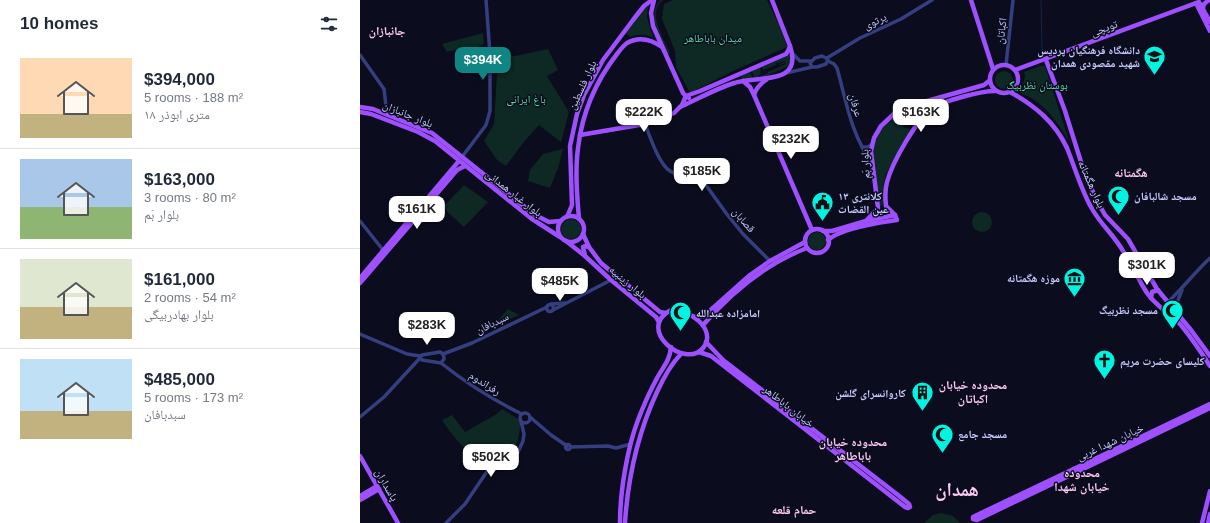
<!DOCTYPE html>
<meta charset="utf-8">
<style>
body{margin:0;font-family:Helvetica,"Noto Naskh Arabic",sans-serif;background:#f2f2f3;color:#1f2937;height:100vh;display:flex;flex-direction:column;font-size:15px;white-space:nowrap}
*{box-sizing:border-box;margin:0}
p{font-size:13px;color:#747a83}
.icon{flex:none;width:22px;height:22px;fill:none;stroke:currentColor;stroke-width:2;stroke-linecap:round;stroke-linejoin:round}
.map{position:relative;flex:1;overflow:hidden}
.side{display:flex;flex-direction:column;background:#fff;width:360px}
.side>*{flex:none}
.price{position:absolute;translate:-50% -34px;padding:0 9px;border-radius:8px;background:#fff;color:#222;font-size:13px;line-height:26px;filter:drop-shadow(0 1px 2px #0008)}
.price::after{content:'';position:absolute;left:50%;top:24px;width:12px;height:9px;margin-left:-6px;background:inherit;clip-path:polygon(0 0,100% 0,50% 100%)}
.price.on{background:#118484;color:#fff}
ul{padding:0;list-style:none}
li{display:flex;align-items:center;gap:12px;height:100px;padding:0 20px}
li+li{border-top:1px solid #e0e1e3}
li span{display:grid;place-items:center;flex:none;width:112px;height:80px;border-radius:0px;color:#555}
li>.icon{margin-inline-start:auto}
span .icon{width:48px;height:48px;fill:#fffc;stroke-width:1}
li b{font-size:17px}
h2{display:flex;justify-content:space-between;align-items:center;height:48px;padding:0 20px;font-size:17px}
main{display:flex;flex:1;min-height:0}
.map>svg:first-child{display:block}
</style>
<main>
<section class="side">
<h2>10 homes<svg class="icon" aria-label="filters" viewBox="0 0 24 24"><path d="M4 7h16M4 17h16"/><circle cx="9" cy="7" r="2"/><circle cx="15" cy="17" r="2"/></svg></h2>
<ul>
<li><span style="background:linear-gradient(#ffd9b3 70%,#c2b280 0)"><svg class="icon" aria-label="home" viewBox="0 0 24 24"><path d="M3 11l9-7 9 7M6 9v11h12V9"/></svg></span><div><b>$394,000</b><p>5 rooms · 188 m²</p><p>۱۸ متری ابوذر</p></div></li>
<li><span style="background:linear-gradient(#a9c7e8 60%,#8fb573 0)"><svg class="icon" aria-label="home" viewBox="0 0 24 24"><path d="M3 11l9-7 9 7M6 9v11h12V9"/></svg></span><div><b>$163,000</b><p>3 rooms · 80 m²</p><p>بلوار بَم</p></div></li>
<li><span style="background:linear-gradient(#dfe7d0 60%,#c2b280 0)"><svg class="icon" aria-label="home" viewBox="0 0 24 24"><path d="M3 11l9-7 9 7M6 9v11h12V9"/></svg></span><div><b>$161,000</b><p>2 rooms · 54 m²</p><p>بلوار بهادربیگی</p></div></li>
<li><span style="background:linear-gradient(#bfe0f5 65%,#c2b280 0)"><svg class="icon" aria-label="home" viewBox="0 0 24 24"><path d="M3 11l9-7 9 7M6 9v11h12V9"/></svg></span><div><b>$485,000</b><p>5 rooms · 173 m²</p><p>سبدبافان</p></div></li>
</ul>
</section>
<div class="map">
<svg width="850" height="523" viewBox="0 0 850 523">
<rect width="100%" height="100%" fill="#0b0c1e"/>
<g fill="#0e2823">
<path d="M 300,0 L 303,0 C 286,13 304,38 310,53 L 308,54 C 300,36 286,18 300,0 Z"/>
<path d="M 313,0 L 407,0 L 422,31 L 427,47 L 371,72 L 330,93 L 316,67 L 315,51 L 302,19 L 304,4 Z"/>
<path d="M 288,6 L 287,17 L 293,38 C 286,34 278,34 270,37 L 268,35 L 265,33 L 283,10 Z"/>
<path d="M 123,33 L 124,44 L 119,46 L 120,53 L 100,56 L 96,50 L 87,52 L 82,44 Z"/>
<path d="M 188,49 L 198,70 L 187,76 L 209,112 L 201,142 L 179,125 L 163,143 L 146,166 L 137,160 L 124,141 L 134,124 L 138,58 L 155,56 Z"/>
<path d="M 430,55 L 430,62 L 429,66 L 397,80 L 382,79 L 381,75 L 390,72 L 393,79 L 395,79 L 392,71 L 400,68 L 401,71 L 400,72 L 401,74 L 398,75 L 399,77 L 408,73 L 408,72 L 426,64 L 426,63 L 420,65 L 419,64 L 425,62 L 425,61 L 418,63 L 417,62 L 415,63 L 416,65 L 403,70 L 402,67 Z"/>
<path d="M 680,66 L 685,66 L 709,141 C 696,121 684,101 660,93 L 665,77 L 664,72 Z"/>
<circle cx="644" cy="80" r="9"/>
<path d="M 588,98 L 567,108 L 555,121 L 546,118 L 543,127 L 551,129 L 526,174 L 524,182 L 523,206 L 520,206 C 517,197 517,184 516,173 C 516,165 513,157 514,149 C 519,113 560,107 588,98 Z"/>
<path d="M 203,149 L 198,168 L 190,188 L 168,181 L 170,170 L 183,154 Z"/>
<path d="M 104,185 L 128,202 L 104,227 L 81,206 L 84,206 Z"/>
<circle cx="622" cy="222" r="10"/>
<circle cx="211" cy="229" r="10"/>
<circle cx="457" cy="241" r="9"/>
<path d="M 148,309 L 159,315 L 132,327 Z"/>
<path d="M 142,409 L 161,421 C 159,434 158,453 145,460 C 139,463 132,464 126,465 C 108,455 93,437 82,420 L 92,415 L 105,432 L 135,415 Z"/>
<path d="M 581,513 L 593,516 L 600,523 L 564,523 L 573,515 Z"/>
</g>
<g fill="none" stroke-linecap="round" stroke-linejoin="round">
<path stroke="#0a2b43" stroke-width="1" d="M 681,0 L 682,51"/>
<g stroke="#353f7f" stroke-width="3.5">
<path d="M 433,54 L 440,61 L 451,61"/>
<path d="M 0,55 L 24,89 L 27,115"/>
<path d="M 462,56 L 468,59 L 466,64 L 457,67 L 452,67 L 450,63 L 455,58 Z"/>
<path d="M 467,58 L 500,38 L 541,19 L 572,0"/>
<path d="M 468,61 L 474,64 L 477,68 C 486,100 491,135 512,163"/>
<path d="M 646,65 L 653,0"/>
<path d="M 426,73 L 452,67"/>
<path d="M 285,124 C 290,137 299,164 310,171 C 319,177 333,179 343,181 L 366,213 L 383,234 L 410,261"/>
<path d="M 502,147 L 508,147 L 512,144"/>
<path d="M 102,157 L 126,125 L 130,111 L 130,54 L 126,0"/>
<path d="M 0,221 L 23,250"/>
<path d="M 808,302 C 823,288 835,272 850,258"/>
<path d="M 191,304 L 205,303"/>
<circle cx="190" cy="308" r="3.5"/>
<path d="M 193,310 L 251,280"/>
<path d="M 809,315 L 814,310 L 822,290"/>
<path d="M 0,334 L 47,354 L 60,356"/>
<path d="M 80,352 C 83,353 84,356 84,359 L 81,363 L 62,360 L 60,358 L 62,355 Z"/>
<path d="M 83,354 L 112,343 L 187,307"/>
<path d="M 81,363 C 106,383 133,400 162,414"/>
<circle cx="165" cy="418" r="5"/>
<path d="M 0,417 L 24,397 L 60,358"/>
<path d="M 170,417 L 191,435 L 207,446"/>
<circle cx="208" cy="447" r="2.5"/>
<path d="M 211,447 L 248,446 L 256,448 L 271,444"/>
<path d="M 86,523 L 105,504 L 128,470 L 146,464 L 155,459 L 163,441 L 164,434 L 161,421"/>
</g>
<g stroke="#9e50ff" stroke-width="4.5">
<path d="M 294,0 L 291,13 L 293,26 L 323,93 L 326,96 L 340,91 L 426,54 L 428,51 L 430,46 L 412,0"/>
<path d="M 611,0 L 633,69"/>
<path d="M 836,3 L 850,31"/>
<path d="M 843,8 L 844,4 L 849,0"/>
<path d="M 686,60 L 705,111 L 726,178 L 740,206 L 745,215 L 768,239 L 797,289 L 831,330 L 850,356"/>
<circle cx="644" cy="79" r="14"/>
<path d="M 655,70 L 839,2 L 850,22"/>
<path d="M 383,81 L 390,87 L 394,95 L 452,230"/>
<path d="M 650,92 C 675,106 695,122 707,148 C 715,168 721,189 731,207 C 740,224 754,235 763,251 C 772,264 778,279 787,293 C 796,306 809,313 820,324 C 831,337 841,352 850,366"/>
<path d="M 394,95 C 396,88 400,84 406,80"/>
<path d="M 0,107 L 13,109 L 72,133 L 175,215 L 189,222 L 200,221"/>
<path d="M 320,107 C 338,99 355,89 374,83 C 395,75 444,87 430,46"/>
<path d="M 0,112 L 11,114 L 58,132 L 75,141 L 172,219 L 200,237"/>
<path d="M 220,135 L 285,124 L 314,113 L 322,105 L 326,96 L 329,98"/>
<path d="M 535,215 L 526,206 C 525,198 525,190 527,182 C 532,163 557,118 573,108 C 586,100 621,91 635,91"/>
<circle cx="211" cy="229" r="13"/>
<path d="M 207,217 L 212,205 L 210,146 L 217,114 L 224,95 L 243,60 L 273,20 L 284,6 L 292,0"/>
<path d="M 219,219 C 217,195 215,171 218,148 C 222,114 236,81 257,54 C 260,50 264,45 267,43 C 279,36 292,40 302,47"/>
<path d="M 506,221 L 518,208 L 511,151 L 514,138 L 521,126 L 536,112 L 560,103 L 624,85 L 629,81"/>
<circle cx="457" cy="241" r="12"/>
<path d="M 463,231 L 472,231 L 506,221 L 535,215"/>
<path d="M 223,234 L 229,247 L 241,263 L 300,312 L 306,313"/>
<path d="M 468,240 C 480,229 520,222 537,220 L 535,215"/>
<path d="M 206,241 L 225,256 L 251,280 L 296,317 L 299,322"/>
<path d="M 225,256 L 223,247 L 225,246 L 229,247"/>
<path d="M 0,278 L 99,161"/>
<path d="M 0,283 L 97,170 L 105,166"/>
<path d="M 791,298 L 792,292 L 798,290"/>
<path d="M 311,310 C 329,308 358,330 343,348 C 325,370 275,329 311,310 Z"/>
<path d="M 334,317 L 344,316 L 390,275 L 410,261 L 445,242"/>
<path d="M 343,325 C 371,293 407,263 447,248"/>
<path d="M 339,352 L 351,356 L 545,507 L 548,508 L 550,507 L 549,504 L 538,495 L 363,360 L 346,342"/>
<path d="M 850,404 L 617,515 L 613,517 L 613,519 L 617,520 L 850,408"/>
<path d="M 0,456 L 38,523"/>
<path d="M 0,496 L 17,486"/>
<path d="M 0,500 L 19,489"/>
<path d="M 260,523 C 260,492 267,449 278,420 C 283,407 289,393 296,380 C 302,368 310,361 311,347"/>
<path d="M 265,523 C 268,476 277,435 297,392 C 303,379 311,364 321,354"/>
<path d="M 842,523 L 850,491"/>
<path d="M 848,523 L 850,514"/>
</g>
</g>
<defs>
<symbol id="university-pin" viewBox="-11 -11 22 30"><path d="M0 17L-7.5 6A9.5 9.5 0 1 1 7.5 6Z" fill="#00f4e1" stroke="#0b0c1e"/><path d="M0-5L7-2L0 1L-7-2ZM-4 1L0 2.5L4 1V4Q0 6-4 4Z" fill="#111"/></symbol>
<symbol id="mosque-pin" viewBox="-11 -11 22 30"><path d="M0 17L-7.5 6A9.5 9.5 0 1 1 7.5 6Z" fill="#00f4e1" stroke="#0b0c1e"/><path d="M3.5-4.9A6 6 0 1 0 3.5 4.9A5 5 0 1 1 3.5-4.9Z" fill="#111"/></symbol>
<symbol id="civic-pin" viewBox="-11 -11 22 30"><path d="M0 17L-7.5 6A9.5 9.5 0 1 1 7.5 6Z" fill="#00f4e1" stroke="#0b0c1e"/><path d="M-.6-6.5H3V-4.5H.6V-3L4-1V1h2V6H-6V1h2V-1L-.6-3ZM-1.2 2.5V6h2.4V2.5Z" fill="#111"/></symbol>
<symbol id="museum-pin" viewBox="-11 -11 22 30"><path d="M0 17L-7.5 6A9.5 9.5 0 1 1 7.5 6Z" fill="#00f4e1" stroke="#0b0c1e"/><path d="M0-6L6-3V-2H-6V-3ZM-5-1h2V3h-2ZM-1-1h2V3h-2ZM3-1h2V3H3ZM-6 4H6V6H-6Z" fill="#111"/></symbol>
<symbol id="church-pin" viewBox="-11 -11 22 30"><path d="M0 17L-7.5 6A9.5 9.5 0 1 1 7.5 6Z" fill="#00f4e1" stroke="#0b0c1e"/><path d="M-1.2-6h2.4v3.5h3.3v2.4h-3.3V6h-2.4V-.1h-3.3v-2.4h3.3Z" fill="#111"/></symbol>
<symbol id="building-pin" viewBox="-11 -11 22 30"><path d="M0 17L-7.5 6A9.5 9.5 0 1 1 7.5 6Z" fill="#00f4e1" stroke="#0b0c1e"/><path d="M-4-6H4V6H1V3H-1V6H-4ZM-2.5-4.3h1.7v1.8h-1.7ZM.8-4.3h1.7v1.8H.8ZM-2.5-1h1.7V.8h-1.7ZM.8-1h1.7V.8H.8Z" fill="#111"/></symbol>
</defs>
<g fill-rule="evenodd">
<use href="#university-pin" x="782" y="44" width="25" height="34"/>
<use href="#mosque-pin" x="746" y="184" width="25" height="34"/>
<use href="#civic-pin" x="450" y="190" width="25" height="34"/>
<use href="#museum-pin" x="702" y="266" width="25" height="34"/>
<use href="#mosque-pin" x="800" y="298" width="25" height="34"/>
<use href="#mosque-pin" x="308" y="300" width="25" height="34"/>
<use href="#church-pin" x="732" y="348" width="25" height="34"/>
<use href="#building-pin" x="550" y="380" width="25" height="34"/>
<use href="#mosque-pin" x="570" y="422" width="25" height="34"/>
</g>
<g text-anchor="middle" stroke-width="3" stroke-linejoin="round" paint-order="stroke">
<g font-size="11" fill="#c9ccff" stroke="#0b0c1e">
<text transform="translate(515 21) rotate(-26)" y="4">پرتوی</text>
<text transform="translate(744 28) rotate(-21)" y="4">توپچی</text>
<text transform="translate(641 31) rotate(-83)" y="4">اکباتان</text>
<text transform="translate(222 85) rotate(-65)" y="4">بلوار فلسطین</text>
<text transform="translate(496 105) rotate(74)" y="4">عرفان</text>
<text transform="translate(48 114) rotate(22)" y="4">بلوار جانبازان</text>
<text transform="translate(505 164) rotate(-93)" y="4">بلوار بَم</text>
<text transform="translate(732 184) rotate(66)" y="4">بلوار هگمتانه</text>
<text transform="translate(154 193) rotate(38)" y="4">بلوار غبار همدانی</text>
<text transform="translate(384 220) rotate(49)" y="4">قصابان</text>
<text transform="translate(268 282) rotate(40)" y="4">بلوار زینبیه</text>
<text transform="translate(132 323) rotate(-26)" y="4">سبدبافان</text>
<text transform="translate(125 383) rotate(32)" y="4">رفراندوم</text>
<text transform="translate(429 406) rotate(38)" y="4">خیابان باباطاهر</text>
<text transform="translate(750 442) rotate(-25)" y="4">خیابان شهدا غربی</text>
<text transform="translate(27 485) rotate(60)" y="4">پاسداران</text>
</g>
<g font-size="11" fill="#52e1a4" stroke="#0b0c1e">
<text x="353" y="42">میدان باباطاهر</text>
<text x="677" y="89">بوستان نظربیگ</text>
<text x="166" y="103">باغ ایرانی</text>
</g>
<g font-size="11" font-weight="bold" fill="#c9ccff" stroke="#0b0c1e" text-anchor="start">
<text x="780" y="54" text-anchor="end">دانشگاه فرهنگیان پردیس<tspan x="780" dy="13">شهید مقصودی همدان</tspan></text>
<text x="478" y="200">کلانتری ۱۳<tspan x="478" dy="13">عین القضات</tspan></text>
<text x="774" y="200">مسجد شالبافان</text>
<text x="700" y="282" text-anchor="end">موزه هگمتانه</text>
<text x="798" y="314" text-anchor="end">مسجد نظربیگ</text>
<text x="336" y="317">امامزاده عبدالله</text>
<text x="760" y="365">کلیسای حضرت مریم</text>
<text x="546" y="397" text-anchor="end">کاروانسرای گلشن</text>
<text x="598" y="438">مسجد جامع</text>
</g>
<g font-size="12" font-weight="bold" fill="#ffcbf5" stroke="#0b0c1e">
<text x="27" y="35">جانبازان</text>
<text x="771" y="177">هگمتانه</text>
<text x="613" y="389">محدوده خیابان<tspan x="613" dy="14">اکباتان</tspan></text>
<text x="493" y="446">محدوده خیابان<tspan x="493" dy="14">باباطاهر</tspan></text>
<text x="722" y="477">محدوده<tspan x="722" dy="14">خیابان شهدا</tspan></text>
<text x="434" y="514">حمام قلعه</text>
</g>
<g font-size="19" font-weight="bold" fill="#ffcbf5" stroke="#0b0c1e">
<text x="597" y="496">همدان</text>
</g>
</g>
</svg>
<b class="price on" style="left:123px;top:81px">$394K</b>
<b class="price" style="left:284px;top:133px">$222K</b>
<b class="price" style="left:561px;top:133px">$163K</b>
<b class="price" style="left:431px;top:160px">$232K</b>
<b class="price" style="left:342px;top:192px">$185K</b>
<b class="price" style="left:57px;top:230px">$161K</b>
<b class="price" style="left:787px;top:286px">$301K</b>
<b class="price" style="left:200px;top:302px">$485K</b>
<b class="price" style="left:67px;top:346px">$283K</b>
<b class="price" style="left:131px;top:478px">$502K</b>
</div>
</main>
